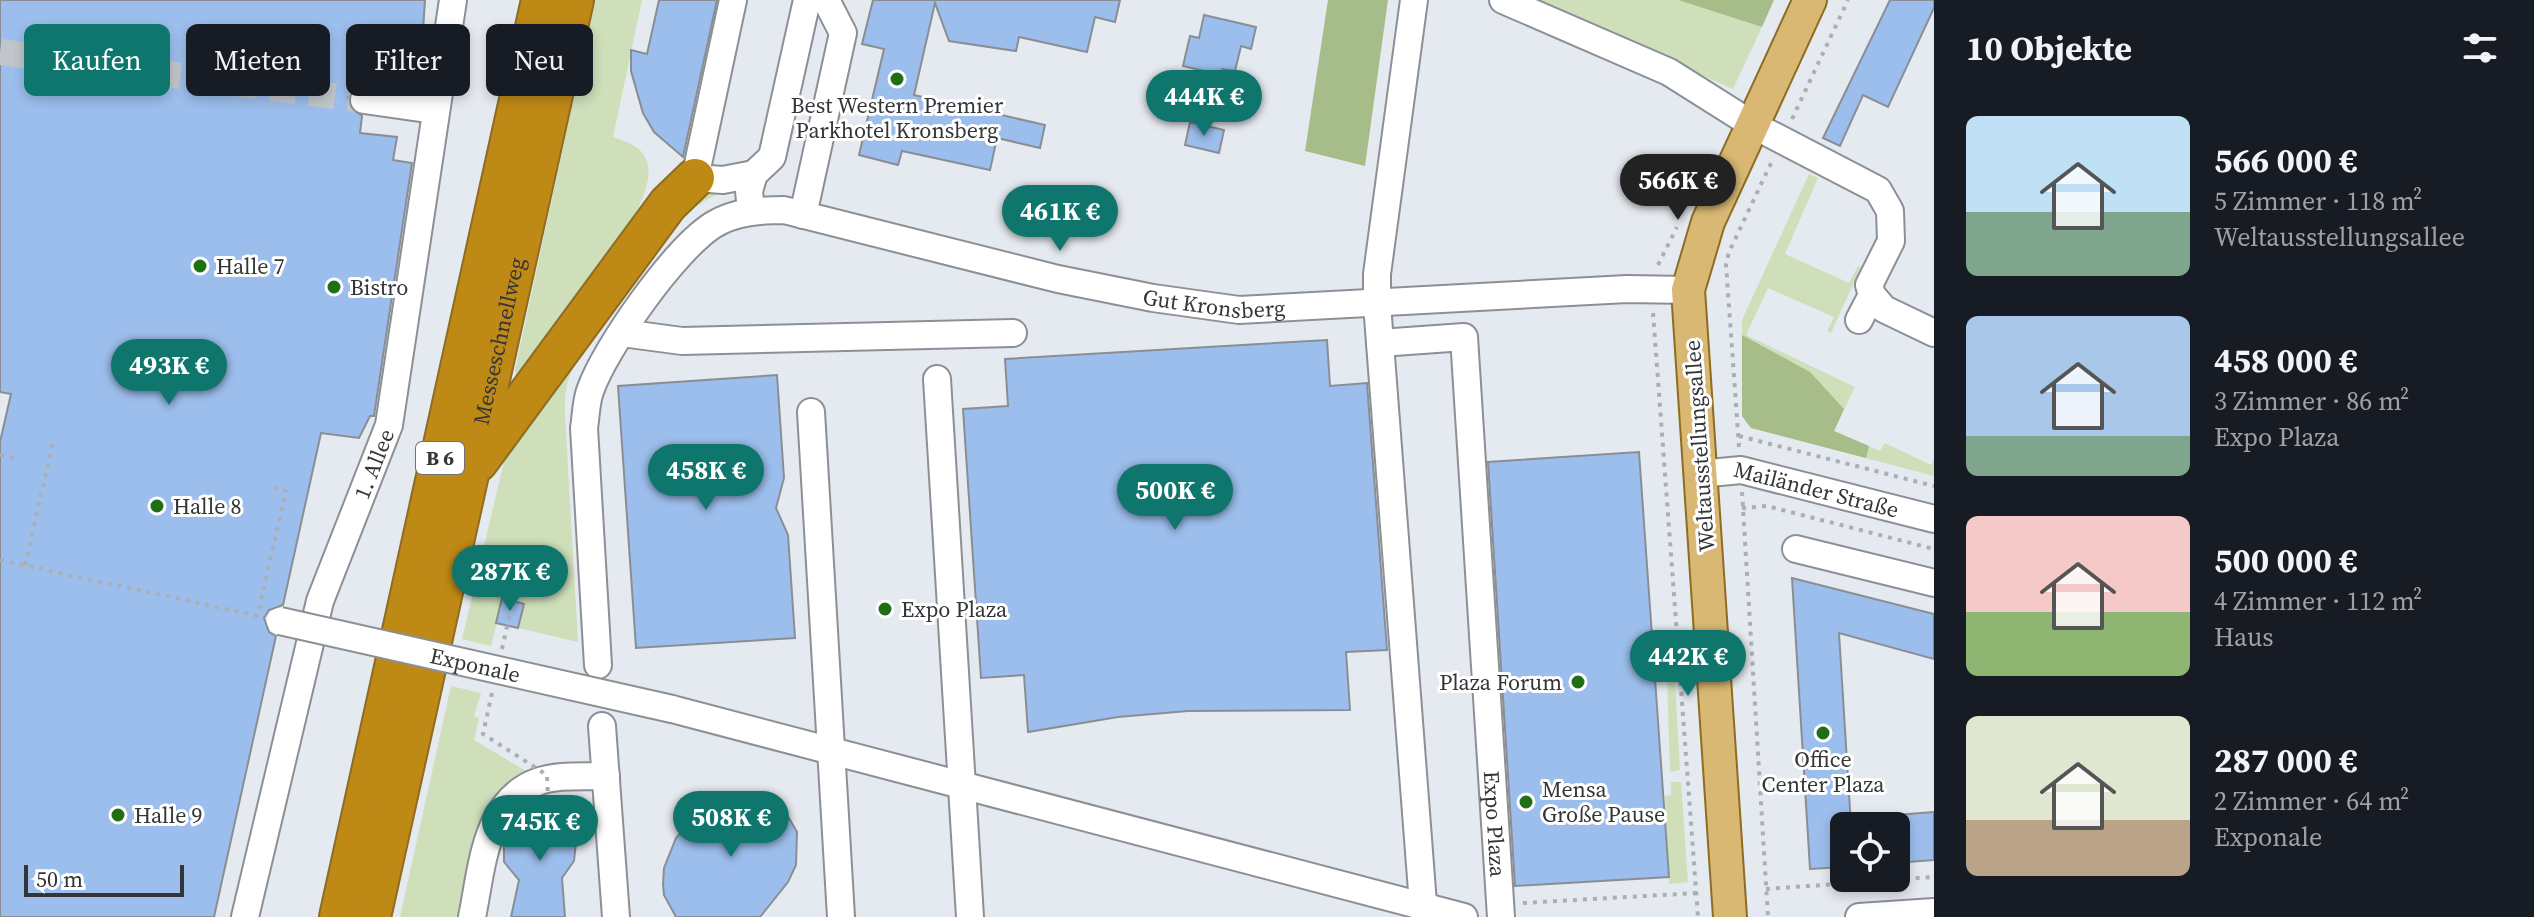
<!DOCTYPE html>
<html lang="de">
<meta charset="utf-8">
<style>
body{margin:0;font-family:"Source Serif 4",serif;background:#20242c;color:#f1f3f6;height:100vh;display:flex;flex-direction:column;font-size:30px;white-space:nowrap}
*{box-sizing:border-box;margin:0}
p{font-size:26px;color:#9ea1a6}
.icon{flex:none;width:44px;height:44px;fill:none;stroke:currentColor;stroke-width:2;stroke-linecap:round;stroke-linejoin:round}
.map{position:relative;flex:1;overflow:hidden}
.panel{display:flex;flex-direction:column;background:#171b24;width:600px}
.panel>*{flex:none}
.guide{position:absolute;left:24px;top:24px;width:760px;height:72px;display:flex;gap:16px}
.fabs{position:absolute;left:1830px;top:812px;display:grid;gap:16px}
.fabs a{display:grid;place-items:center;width:80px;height:80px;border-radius:12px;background:#171b24;box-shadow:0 4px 12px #0003;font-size:40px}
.scale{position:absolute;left:24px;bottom:20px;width:160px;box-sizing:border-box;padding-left:8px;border:4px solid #333537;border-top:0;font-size:22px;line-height:28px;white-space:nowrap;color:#333537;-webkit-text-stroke:6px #fff;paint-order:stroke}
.price{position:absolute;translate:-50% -68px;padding:0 18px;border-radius:28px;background:#0f766e;color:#fff;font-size:26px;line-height:52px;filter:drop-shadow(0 2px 4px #0008)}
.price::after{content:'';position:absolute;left:50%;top:48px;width:24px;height:18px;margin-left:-12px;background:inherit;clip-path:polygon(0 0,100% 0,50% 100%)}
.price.current{background:#222;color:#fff}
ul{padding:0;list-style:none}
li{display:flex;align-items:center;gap:24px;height:200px;padding:0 32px}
li span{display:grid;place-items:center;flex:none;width:224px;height:160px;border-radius:12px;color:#555}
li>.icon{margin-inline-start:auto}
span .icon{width:96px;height:96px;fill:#fffc;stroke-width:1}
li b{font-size:34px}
h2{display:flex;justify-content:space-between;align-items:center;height:96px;padding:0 32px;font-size:34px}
.chip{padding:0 28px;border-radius:12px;background:#171b24;box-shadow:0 4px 12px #0003;font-size:28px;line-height:72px}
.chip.current{background:#0f766e;color:#fff}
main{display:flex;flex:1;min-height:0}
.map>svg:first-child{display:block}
</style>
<main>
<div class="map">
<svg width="1934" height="917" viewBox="0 0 1934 917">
<rect width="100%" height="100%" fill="#e5eaf0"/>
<g fill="#cedfba">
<path d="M 595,0 L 642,0 L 613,137 C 629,143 645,147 648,166 C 657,213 548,338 517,377 L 515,370 Z"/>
<path d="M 1532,0 L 1678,0 L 1762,27 L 1733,89 Z"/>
<path d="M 1809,174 L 1818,178 L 1785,254 L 1849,283 L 1858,266 L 1861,267 L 1831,333 L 1827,331 L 1834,317 L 1768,288 L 1746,335 L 1855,387 L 1834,431 L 1880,451 L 1885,443 L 1931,465 L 1934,459 L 1934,476 L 1751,428 L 1742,416 L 1742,320 Z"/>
<path d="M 723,187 L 725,190 C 714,196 703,201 693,209 C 669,231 578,349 569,378 C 563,396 565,415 566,433 L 578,642 L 518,628 L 524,604 L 503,598 L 491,646 L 462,639 L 507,449 L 638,259 L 705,194 Z"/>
<path d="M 1673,647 L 1680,770 L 1670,772 L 1666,647 Z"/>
<path d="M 451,686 L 481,693 L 474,716 L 479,718 L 474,740 L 531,774 L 460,917 L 400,917 Z"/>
<path d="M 1671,782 L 1681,782 L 1688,882 L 1669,884 L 1665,796 L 1671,795 Z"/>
</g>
<g fill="#a6bc89">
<path d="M 1328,0 L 1388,0 L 1365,166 L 1305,151 Z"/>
<path d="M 1678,0 L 1774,0 L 1762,27 Z"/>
<path d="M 1742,335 L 1810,372 L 1844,409 L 1834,431 L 1869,446 L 1866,458 L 1751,428 L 1742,416 Z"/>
</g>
<g fill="#9cbeec" stroke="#8a8e94" stroke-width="2">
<path d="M 0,0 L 425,0 L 422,46 L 385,43 L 382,70 L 368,68 L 366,84 L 357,86 L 348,97 L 350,107 L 362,116 L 360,133 L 397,137 L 393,160 L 412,163 L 374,416 L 370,416 L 359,438 L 321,433 L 283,605 L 269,610 L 264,618 L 269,632 L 276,636 L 214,917 L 0,917 L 0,442 L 11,394 L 0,392 Z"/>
<path d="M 659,0 L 717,0 L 683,157 L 654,132 L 643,113 L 631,71 L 631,50 L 647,54 Z"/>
<path d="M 873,0 L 1120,0 L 1115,22 L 1095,17 L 1087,52 L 1019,37 L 1016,51 L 949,41 L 935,3 L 914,95 L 1045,125 L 1040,148 L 997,138 L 990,170 L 902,151 L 898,165 L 859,155 L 884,49 L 862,44 Z"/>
<path d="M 1890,0 L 1934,0 L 1934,8 L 1888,107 L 1863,95 L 1840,146 L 1823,138 Z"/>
<path d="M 1204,15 L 1256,27 L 1251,49 L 1241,46 L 1235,71 L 1222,69 L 1221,75 L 1183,66 L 1190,36 L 1199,38 Z"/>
<path d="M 1190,122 L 1224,130 L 1219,153 L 1185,145 Z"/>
<path d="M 1327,340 L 1330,386 L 1367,383 L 1387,650 L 1346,652 L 1350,710 L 1188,711 L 1118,717 L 1028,732 L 1024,675 L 981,678 L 963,409 L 1008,406 L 1005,359 Z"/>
<path d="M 777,375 L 784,478 L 776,508 L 788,535 L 795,638 L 636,648 L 618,386 Z"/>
<path d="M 1639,452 L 1669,877 L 1515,886 L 1488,462 Z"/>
<path d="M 1792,578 L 1934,614 L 1934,659 L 1839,633 L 1851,826 L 1844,826 L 1844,867 L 1810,869 Z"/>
<path d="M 502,598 L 524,604 L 518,628 L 496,623 Z"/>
<path d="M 746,792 L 773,801 L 786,813 L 797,832 L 796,865 L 788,882 L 760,917 L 676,917 L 664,895 L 663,884 L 664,868 L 676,838 L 695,816 L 716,800 Z"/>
<path d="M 543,810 L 565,820 L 576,842 L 574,861 L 562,878 L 565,917 L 511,917 L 519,880 L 504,862 L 504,845 L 518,816 Z"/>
<path d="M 1934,812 L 1934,860 L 1896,863 L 1896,815 Z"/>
</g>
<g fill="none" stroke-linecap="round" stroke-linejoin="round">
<path stroke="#c1c6cb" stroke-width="26" stroke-dasharray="26 13" stroke-linecap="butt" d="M 0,52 L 364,100"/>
<defs>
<g id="minor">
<path d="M 733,0 L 695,178 L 723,180 L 754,174 L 749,191 L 751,211"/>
<path d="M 1414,0 L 1377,274 L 1377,304 L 1424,917"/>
<path d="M 1503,0 L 1669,72 L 1753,125 L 1878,190 L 1890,211 L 1891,241 L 1869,285 L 1872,295 L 1884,309 L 1934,333"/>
<path d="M 364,100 L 434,110"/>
<path d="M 754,174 L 772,157 L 807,0"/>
<path d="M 803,215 L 843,33 L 826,0"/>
<path d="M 1859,320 L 1872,295"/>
<path d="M 622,333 L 682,341 L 1013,333"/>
<path id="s1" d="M 1380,343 L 1464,337 L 1501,917"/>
<path d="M 937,379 L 970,917"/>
<path d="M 811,412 L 841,917"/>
<path id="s2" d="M 1699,474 L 1741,470 L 1934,519"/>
<path d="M 1796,549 L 1934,583"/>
<path id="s3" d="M 598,665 L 584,428 C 586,416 586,402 590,391 C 605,348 674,250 713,225 C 734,212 759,210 784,210 L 1058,279 L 1153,298 L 1239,310 L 1627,289 L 1688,290"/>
<path d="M 672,709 L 1464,917"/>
<path d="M 602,726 L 616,917"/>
<path id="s4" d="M 245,917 L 320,601 L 389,425 L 453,0"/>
<path d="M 472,917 C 482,870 484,802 537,782 C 558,774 584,777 606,776"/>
<path d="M 1859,917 L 1934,912"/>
</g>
<path id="major" d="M 1730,917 L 1688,290 L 1708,222 L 1810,0"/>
<g id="highway">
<path d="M 478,462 L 668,204 L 695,178"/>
<path d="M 339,917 L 541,0"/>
<path id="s5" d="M 371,917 L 574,0"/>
</g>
</defs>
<use href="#minor" stroke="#8c9096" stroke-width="30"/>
<use href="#major" stroke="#8e6c22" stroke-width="36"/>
<use href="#highway" stroke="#8e6c22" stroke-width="42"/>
<g stroke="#abafb4" stroke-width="4" stroke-dasharray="4 6" stroke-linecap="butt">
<path d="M 1792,119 L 1848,0"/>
<path d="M 1658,265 L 1677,227"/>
<path d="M 1653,313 L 1698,917"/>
<path d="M 1739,436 L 1934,486"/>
<path d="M 1739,447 L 1726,264 L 1729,252 L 1773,159"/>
<path d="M 0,455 L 18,459"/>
<path d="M 1742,492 L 1768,917"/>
<path d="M 1742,508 L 1767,506 L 1934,549"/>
<path d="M 0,560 L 258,616"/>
<path d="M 25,565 L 54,438"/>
<path d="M 259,609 L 286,491 L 270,487"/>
<path d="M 1766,889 L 1934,877"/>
<path d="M 1523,903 L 1697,893"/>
</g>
<use href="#minor" stroke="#fff" stroke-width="26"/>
<use href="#major" stroke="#d9b873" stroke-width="32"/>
<use href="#highway" stroke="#bf8916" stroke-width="38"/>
<defs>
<g id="minor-bridge">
<path id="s6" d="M 280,621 L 672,709"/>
</g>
</defs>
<use href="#minor-bridge" stroke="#8c9096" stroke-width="30" stroke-linecap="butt"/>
<g stroke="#abafb4" stroke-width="4" stroke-dasharray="4 6" stroke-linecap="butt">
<path d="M 502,649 L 510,613"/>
<path d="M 492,693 L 483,734 L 547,775 L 548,798"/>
</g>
<use href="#minor-bridge" stroke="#fff" stroke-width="26"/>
</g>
<g fill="#206f14" stroke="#fff" stroke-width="3">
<circle cx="897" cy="79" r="8"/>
<circle cx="200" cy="266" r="8"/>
<circle cx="334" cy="287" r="8"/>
<circle cx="157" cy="506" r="8"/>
<circle cx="885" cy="609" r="8"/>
<circle cx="1578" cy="682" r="8"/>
<circle cx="1823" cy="733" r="8"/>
<circle cx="1526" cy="802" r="8"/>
<circle cx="118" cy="815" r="8"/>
</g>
<g text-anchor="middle" stroke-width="6" stroke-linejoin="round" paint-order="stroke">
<rect fill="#fff" stroke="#707273" stroke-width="2" x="416" y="442" width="48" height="32" rx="6"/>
<g font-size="20" font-weight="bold" fill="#333537">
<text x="440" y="465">B 6</text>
</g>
<g font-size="22" fill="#333537" stroke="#fff" text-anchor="start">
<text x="897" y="113" text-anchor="middle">Best Western Premier<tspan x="897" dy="25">Parkhotel Kronsberg</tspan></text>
<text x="216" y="274">Halle 7</text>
<text x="350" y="295">Bistro</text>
<text x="173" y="514">Halle 8</text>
<text x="901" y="617">Expo Plaza</text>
<text x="1562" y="690" text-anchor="end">Plaza Forum</text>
<text x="1823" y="767" text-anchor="middle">Office<tspan x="1823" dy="25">Center Plaza</tspan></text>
<text x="1542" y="797">Mensa<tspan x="1542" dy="25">Große Pause</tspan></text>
<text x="134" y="823">Halle 9</text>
</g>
<g font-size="22" fill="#333537" stroke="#fff">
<text dy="8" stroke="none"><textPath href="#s3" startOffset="998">Gut Kronsberg</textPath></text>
<text dy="8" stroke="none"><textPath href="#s5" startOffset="590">Messeschnellweg</textPath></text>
<text transform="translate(1699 446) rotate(-94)" y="8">Weltausstellungsallee</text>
<text dy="8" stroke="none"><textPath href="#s4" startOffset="472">1. Allee</textPath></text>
<text dy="8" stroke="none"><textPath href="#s2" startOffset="120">Mailänder Straße</textPath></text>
<text dy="8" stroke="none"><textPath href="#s6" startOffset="200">Exponale</textPath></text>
<text dy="8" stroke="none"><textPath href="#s1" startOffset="572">Expo Plaza</textPath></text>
</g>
</g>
</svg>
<div class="fabs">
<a><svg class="icon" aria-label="locate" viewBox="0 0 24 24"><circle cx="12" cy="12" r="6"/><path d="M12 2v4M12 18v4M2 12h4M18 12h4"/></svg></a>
</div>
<div class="scale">50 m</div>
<b class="price" style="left:1204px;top:138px">444K €</b>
<b class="price current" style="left:1678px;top:222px">566K €</b>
<b class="price" style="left:1060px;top:253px">461K €</b>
<b class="price" style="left:169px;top:407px">493K €</b>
<b class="price" style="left:706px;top:512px">458K €</b>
<b class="price" style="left:1175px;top:532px">500K €</b>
<b class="price" style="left:510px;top:613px">287K €</b>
<b class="price" style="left:1688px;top:698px">442K €</b>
<b class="price" style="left:731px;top:859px">508K €</b>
<b class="price" style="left:540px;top:863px">745K €</b>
<div class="guide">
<a class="chip current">Kaufen</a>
<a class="chip">Mieten</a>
<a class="chip">Filter</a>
<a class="chip">Neu</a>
</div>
</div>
<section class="panel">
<h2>10 Objekte<svg class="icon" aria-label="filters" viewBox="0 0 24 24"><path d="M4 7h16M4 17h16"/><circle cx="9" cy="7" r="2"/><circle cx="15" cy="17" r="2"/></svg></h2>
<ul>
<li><span style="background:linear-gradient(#bfe0f5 60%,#7fa58c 0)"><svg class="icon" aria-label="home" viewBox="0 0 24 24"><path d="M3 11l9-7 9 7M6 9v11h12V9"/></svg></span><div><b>566 000 €</b><p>5 Zimmer · 118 m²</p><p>Weltausstellungsallee</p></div></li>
<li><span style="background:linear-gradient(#a9c7e8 75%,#7fa58c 0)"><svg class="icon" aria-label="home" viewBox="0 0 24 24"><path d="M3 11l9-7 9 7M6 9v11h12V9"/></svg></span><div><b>458 000 €</b><p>3 Zimmer · 86 m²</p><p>Expo Plaza</p></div></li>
<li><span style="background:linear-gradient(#f6c9c9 60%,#8fb573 0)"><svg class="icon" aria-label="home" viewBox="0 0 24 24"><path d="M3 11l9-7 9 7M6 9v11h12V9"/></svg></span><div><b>500 000 €</b><p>4 Zimmer · 112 m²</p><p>Haus</p></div></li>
<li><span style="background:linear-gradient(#dfe7d0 65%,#b9a48a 0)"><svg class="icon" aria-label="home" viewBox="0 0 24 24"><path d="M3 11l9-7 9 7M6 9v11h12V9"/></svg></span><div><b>287 000 €</b><p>2 Zimmer · 64 m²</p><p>Exponale</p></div></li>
</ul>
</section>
</main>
